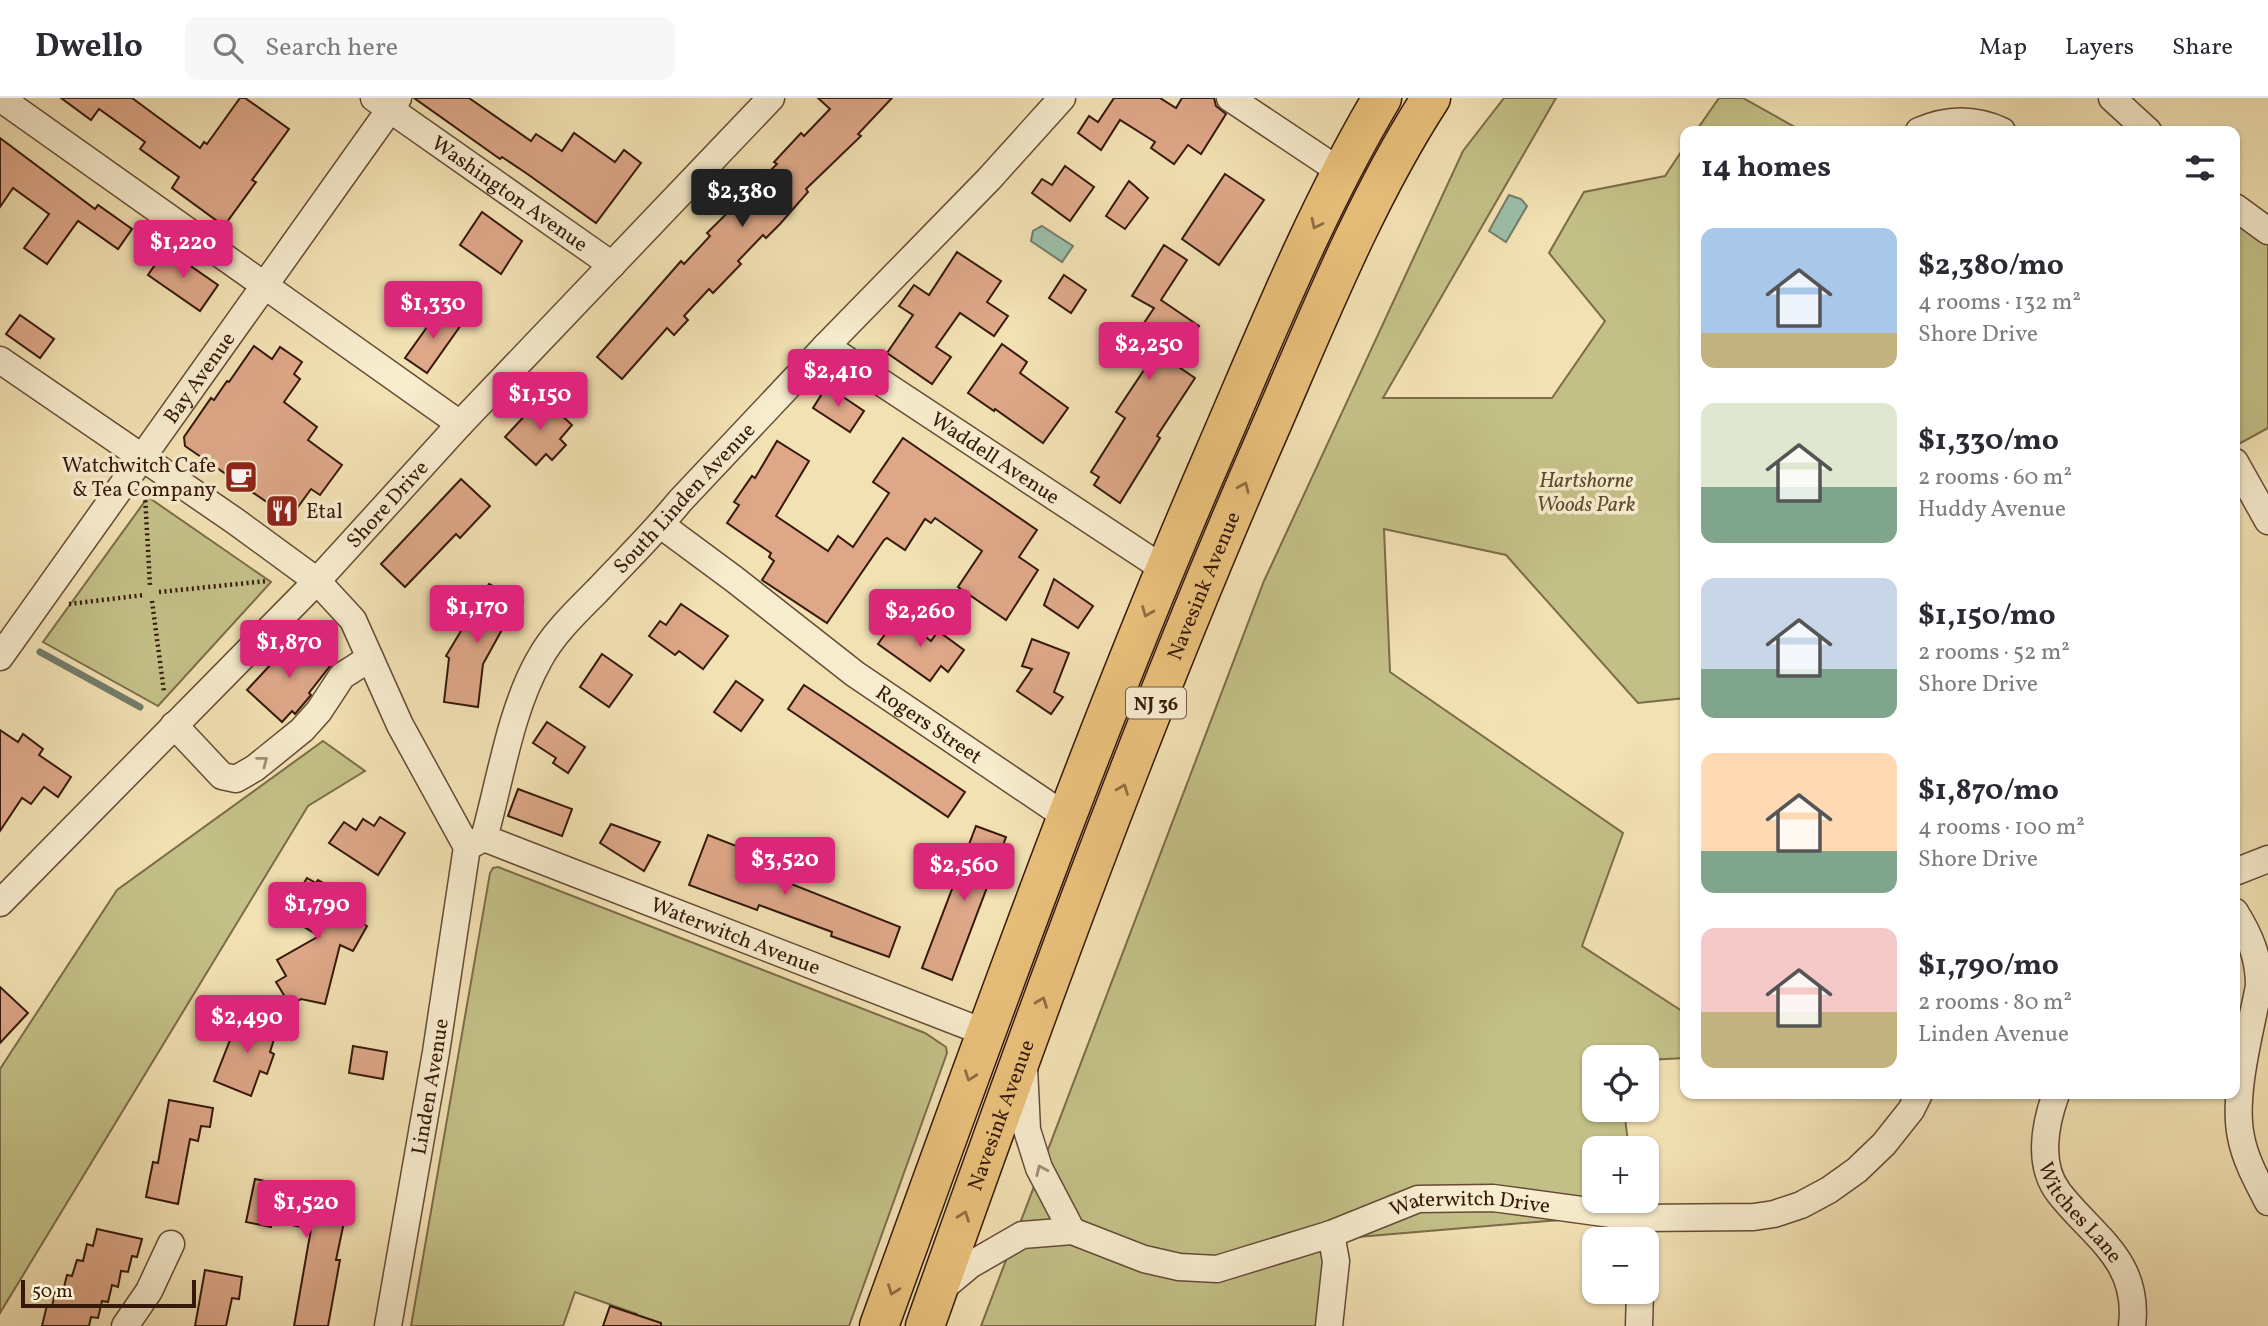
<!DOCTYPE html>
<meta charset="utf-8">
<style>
body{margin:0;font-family:Vollkorn,serif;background:#f7f7f7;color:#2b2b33;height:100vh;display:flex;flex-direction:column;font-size:26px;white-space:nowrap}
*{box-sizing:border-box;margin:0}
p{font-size:23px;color:#7c7c81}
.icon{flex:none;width:38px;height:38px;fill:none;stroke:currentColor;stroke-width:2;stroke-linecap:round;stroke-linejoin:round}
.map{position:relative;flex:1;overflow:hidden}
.panel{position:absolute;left:1680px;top:28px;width:560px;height:973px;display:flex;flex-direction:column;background:#fff;border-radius:14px;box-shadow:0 2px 5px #0004}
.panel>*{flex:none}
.fabs{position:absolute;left:1582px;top:947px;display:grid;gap:14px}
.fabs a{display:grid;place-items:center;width:77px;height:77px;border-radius:14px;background:#fff;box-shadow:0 2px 5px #0004;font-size:35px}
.scale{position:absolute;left:21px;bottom:18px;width:175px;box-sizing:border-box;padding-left:7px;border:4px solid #36190b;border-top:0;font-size:19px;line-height:24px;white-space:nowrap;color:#36190b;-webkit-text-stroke:5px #f7ecce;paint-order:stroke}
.price{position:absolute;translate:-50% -60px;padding:0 16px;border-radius:7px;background:#db2777;color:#fff;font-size:23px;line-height:46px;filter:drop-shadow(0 2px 4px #0008)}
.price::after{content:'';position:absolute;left:50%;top:42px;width:21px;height:16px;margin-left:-10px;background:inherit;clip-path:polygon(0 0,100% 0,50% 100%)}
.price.active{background:#222;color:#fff}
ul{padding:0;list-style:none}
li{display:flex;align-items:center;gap:21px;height:175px;padding:0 21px}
li span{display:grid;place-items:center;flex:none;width:196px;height:140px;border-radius:14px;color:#555}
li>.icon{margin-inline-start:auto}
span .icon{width:84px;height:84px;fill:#fffc;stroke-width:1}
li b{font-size:30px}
h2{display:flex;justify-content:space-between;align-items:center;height:84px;padding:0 21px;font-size:30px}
header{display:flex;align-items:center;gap:42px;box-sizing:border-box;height:98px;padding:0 35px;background:#fff;border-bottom:2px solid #e1e1e2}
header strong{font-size:33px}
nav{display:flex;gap:38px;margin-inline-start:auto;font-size:24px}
.search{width:490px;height:63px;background:#f7f7f7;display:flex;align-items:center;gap:18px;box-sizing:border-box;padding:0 24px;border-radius:14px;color:#7c7c81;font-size:26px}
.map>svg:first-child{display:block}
</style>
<header>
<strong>Dwello</strong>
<div class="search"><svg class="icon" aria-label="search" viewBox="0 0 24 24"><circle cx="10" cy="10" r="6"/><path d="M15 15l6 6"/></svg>Search here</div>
<nav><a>Map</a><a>Layers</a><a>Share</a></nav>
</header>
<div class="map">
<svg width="2268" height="1228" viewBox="0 0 2268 1228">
<rect width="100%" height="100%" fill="#f2e1b3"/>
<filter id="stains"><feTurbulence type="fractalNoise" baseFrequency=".00286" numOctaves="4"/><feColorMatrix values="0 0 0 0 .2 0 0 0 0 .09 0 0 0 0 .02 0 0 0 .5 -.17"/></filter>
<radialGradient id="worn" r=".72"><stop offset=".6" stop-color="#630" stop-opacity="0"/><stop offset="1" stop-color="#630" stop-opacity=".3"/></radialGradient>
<g fill="#c3c087" stroke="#7c6c49" stroke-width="2">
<path d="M 1504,0 L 1556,0 L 1383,300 L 1552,300 L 1605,223 L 1549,155 L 1584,94 L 1665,78 L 1685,48 L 1685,600 L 1638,605 L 1506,457 L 1384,431 L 1390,574 L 1623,735 L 1582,848 L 1685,915 L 1685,960 L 1647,962 L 1647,959 L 1594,959 L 1594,1012 L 1624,1012 L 1628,1044 L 1624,1050 L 1594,1050 L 1594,1090 L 1572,1121 L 1346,1140 L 1336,1228 L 981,1228 L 1264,483 L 1463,53 Z"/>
<path d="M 1719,0 L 1743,0 L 1802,33 L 1696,33 Z"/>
<path d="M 2235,116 L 2268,140 L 2268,330 L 2235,348 Z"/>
<path d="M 148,399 L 271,484 L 158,608 L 43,544 Z"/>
<path d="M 323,643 L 365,673 L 308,708 L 0,1215 L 0,971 L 117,792 Z"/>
<path d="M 498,769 L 925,935 L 946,949 L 947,955 L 849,1228 L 638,1228 L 637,1216 L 575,1194 L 563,1228 L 411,1228 L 490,775 L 493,770 Z"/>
</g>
<g fill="#9cbea9" stroke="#737c6a" stroke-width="2">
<path d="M 1509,97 L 1521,101 L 1527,108 L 1506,144 L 1489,133 Z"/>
<path d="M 1042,128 L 1073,148 L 1062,164 L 1031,143 L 1033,133 Z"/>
</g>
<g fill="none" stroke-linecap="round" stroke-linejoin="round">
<path stroke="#737c6a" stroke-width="7" d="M 40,554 L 140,609"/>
</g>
<g fill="#dda788" stroke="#36190b" stroke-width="2">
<path d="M 61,0 L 132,0 L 200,50 L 204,44 L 207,46 L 240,0 L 245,0 L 289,31 L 252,82 L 256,84 L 224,128 L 172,90 L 179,79 L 140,51 L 145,44 L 99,11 L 91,22 Z"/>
<path d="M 414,0 L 469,0 L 531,43 L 536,36 L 562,53 L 574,35 L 615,64 L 624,52 L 641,65 L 596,125 L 526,75 L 502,59 L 500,61 Z"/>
<path d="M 818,0 L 892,0 L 858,36 L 861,38 L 806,91 L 808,94 L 780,126 L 766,140 L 763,137 L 738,163 L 741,166 L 713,195 L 709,191 L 684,218 L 688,222 L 674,237 L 667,230 L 622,281 L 597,259 L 681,163 L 684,166 L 710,138 L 707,135 L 777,66 L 774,64 L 801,35 L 804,38 L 830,11 Z"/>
<path d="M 1114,0 L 1160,0 L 1176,10 L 1182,0 L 1214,0 L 1216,8 L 1226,16 L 1201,56 L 1188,47 L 1174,66 L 1151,50 L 1155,44 L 1120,22 L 1101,52 L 1078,35 L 1089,18 L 1098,24 Z"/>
<path d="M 0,40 L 95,111 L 98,107 L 132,131 L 118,151 L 78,123 L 47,166 L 24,150 L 49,116 L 13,90 L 0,109 Z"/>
<path d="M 1065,68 L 1094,89 L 1070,123 L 1032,95 L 1042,81 L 1052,87 Z"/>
<path d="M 1225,76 L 1264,102 L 1219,167 L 1182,141 Z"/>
<path d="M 1129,83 L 1148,100 L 1125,131 L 1106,118 Z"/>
<path d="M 482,114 L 522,143 L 501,176 L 460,147 Z"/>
<path d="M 1164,147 L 1187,162 L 1161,202 L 1199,228 L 1173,265 L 1195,280 L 1157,338 L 1160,340 L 1120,405 L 1094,387 L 1099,379 L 1091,374 L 1125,320 L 1116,314 L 1158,251 L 1136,237 L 1154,210 L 1132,198 Z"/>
<path d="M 166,151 L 218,187 L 200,213 L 148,177 Z"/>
<path d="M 957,154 L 1001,183 L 987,204 L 1008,218 L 994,238 L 960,215 L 936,249 L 951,259 L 932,286 L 887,255 L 913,217 L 899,208 L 914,187 L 929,197 Z"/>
<path d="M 1064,177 L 1086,192 L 1071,215 L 1049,200 Z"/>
<path d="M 440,211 L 461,227 L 427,275 L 405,260 Z"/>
<path d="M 20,217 L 54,241 L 40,260 L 6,236 Z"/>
<path d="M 1002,246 L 1027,264 L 1020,275 L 1068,310 L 1043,345 L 995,311 L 994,313 L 968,295 Z"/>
<path d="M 254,248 L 272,261 L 280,249 L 302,264 L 294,276 L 300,281 L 284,304 L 317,329 L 308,342 L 342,367 L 320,397 L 311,391 L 290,420 L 185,348 L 184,339 L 211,300 L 214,302 L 227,283 L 229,284 Z"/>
<path d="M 827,288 L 864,313 L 850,334 L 813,310 Z"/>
<path d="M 542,299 L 572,327 L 560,341 L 566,347 L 552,362 L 546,356 L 536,367 L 505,339 Z"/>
<path d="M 903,340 L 1037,432 L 1019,459 L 1038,472 L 1006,522 L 958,489 L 982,453 L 935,420 L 931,425 L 925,421 L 905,452 L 887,440 L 884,442 L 827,525 L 762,482 L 774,463 L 769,459 L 771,455 L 727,425 L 739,407 L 734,404 L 752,378 L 755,380 L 777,343 L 809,363 L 776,418 L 828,453 L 838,438 L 853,449 L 889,395 L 873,384 Z"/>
<path d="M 461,381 L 490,408 L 460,440 L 456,436 L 405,489 L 381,466 Z"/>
<path d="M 1054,481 L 1093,508 L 1078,530 L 1044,507 Z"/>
<path d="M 489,486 L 523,504 L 514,522 L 509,519 L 483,566 L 478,609 L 444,604 L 449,560 L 446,558 Z"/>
<path d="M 681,506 L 728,538 L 703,571 L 679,553 L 675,557 L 649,538 L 660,523 L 666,527 Z"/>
<path d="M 898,518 L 931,543 L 938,533 L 964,552 L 948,574 L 941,568 L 930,583 L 878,546 Z"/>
<path d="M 297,538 L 330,568 L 309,595 L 311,597 L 306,603 L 295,616 L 292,613 L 282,624 L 247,592 Z"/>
<path d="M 1032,541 L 1069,555 L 1054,594 L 1063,599 L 1051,616 L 1017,593 L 1032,571 L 1022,568 Z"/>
<path d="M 602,556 L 632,577 L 609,609 L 580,589 Z"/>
<path d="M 736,583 L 763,602 L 741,633 L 714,614 Z"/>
<path d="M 804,587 L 965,694 L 948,719 L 788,611 Z"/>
<path d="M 547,624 L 585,649 L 568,675 L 553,665 L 556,660 L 533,645 Z"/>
<path d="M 0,632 L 18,644 L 23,636 L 43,651 L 39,657 L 71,679 L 58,699 L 44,689 L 31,706 L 22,700 L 0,733 Z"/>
<path d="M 518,691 L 572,711 L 562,738 L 508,718 Z"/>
<path d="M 380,719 L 405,735 L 378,777 L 329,745 L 344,724 L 356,732 L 363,721 L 374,728 Z"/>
<path d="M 611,726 L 660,744 L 644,773 L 600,745 Z"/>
<path d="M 976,728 L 1006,739 L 952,882 L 922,870 Z"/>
<path d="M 708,737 L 744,751 L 743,754 L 775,767 L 771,778 L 900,829 L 889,859 L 831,838 L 832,834 L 759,807 L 757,812 L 689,787 Z"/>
<path d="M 307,780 L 316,785 L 318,782 L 337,793 L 335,797 L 350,806 L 345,815 L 367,828 L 353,853 L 340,847 L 325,906 L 301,901 L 290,907 L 276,884 L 286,878 L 277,862 L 319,838 L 284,817 Z"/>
<path d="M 0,889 L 28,915 L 0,945 Z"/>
<path d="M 241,914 L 272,927 L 276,935 L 270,954 L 274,956 L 267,976 L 260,973 L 251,998 L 214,983 Z"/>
<path d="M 353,948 L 387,954 L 383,981 L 349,975 Z"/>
<path d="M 169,1002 L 213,1010 L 210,1029 L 201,1028 L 198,1043 L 190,1041 L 178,1106 L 146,1099 L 153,1064 L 158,1065 Z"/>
<path d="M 255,1081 L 301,1090 L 301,1086 L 326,1091 L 324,1101 L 348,1105 L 336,1162 L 340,1162 L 328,1228 L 294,1228 L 311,1131 L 272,1123 L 271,1129 L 246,1124 Z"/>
<path d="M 97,1131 L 142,1141 L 137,1159 L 132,1158 L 128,1174 L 121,1173 L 118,1189 L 112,1187 L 108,1204 L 102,1203 L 98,1220 L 91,1219 L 89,1228 L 42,1228 L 47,1207 L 52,1208 L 56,1191 L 63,1193 L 67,1177 L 72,1178 L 77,1162 L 83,1163 L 87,1146 L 93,1148 Z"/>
<path d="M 205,1172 L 242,1179 L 239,1201 L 232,1200 L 226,1228 L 195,1228 Z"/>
<path d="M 610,1208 L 661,1225 L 661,1228 L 603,1228 Z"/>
</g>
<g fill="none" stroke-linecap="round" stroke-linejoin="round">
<defs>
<g id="minor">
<path d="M 0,0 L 460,326"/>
<path id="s1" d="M 374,0 L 612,167"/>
<path d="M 1230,0 L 1341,74"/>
<path d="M 2112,0 L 2148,33"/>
<path d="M 1919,33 C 1946,21 1974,20 2002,33"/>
<path d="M 2235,109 L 2268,133"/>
<path id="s2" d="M 826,248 L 1164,471"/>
<path d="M 0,262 L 235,423 L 317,483 L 353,522 L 400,627 L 467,749"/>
<path d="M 2235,364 L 2268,423"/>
<path id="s3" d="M 661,427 L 734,481 L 855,576 L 1068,720"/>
<path id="s4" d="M 0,559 L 398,0"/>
<path d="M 174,627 L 222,678 L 236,681 L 255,670 L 302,632 L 319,613 L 342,578 L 370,560"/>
<path id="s5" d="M 484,740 L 986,935"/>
<path id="s6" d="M 467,749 L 484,740 C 500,684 510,613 539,562 C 553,536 576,514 597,493 C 625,463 654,435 680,403 L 826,248 L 989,81 L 1062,0"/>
<path d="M 2235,774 L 2268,761"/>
<path id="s7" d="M 0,805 L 317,483 L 460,326 L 771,0"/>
<path d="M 2235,814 C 2250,838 2259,859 2259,888 C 2251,931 2232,997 2241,1039 C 2245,1061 2257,1083 2268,1104"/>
<path d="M 1024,970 L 1027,1032 L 1039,1070 L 1072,1133"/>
<path id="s8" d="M 2056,996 C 2045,1026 2037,1067 2059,1095 C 2093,1139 2140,1162 2132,1228"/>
<path id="s9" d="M 940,1192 L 970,1167 L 1022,1137 L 1072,1133 L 1144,1161 L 1179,1169 L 1217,1171 L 1331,1136 L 1418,1101 L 1493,1100 L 1640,1120 L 1754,1119 L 1774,1116 L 1801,1107 L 1829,1092 L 1857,1072 L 1884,1046 L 1911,1012 L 1919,996"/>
<path d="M 125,1228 L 149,1193 L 171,1146"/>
<path id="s10" d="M 388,1228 L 436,954 L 467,749"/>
<path d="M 1329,1228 L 1336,1163 L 1331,1136"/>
<path d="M 1639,1228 L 1640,1194"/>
</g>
<g id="highway">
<path d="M 879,1228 C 986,935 1090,641 1214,356 C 1266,236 1315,113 1382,0"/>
<path id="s11" d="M 925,1228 C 1031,930 1138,632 1265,342 C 1314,230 1364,103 1431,0"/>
</g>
</defs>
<use href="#minor" stroke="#654b35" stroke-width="29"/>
<use href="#highway" stroke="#36190b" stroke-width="41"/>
<g stroke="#36190b" stroke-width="4.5" stroke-dasharray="2 3.5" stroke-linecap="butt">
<path d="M 145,397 L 150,488"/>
<path d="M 159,494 L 267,483"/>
<path d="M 152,503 L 164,594"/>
<path d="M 69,506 L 144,497"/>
</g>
<use href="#minor" stroke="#f7ecce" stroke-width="26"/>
<use href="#highway" stroke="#e9c07a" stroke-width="38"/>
</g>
<defs><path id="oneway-chevron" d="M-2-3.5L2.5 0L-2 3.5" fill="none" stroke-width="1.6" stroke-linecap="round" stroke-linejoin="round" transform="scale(1.75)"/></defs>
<g stroke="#906c42">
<use href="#oneway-chevron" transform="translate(1316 126) rotate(116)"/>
<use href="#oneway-chevron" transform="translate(1244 389) rotate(-66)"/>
<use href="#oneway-chevron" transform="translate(1147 514) rotate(112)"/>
<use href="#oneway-chevron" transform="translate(1123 691) rotate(-69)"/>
<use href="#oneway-chevron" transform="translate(1042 904) rotate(-69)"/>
<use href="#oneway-chevron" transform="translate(970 978) rotate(110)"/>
<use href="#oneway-chevron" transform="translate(964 1118) rotate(-70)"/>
<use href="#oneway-chevron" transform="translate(893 1192) rotate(110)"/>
</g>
<g stroke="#a08d76">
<use href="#oneway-chevron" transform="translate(263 663) rotate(-38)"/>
<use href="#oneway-chevron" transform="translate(1041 1072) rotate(-114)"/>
</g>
<defs>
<symbol id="cafe-square" viewBox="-11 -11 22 22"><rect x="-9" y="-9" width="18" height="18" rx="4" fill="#8f2418" stroke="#f7ecce"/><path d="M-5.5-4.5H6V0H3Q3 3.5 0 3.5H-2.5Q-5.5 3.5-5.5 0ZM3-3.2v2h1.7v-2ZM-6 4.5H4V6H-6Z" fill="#fff"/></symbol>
<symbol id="restaurant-square" viewBox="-11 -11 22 22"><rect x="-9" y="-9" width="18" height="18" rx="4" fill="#8f2418" stroke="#f7ecce"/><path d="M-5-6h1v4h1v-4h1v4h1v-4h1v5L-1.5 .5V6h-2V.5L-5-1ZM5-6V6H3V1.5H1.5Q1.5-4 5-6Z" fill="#fff"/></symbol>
</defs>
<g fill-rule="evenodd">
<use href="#cafe-square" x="222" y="360" width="38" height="38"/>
<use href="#restaurant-square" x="263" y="394" width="38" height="38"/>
</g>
<g text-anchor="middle" stroke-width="7" stroke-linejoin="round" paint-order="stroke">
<rect fill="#f7ecce" stroke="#705846" stroke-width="2" x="1126" y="589.5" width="60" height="31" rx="5"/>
<g font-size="19" font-weight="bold" fill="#36190b">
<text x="1156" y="612">NJ 36</text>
</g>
<g font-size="21" fill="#36190b" stroke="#f7ecce">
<text dy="7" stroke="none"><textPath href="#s1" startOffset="166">Washington Avenue</textPath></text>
<text dy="7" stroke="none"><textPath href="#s4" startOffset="343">Bay Avenue</textPath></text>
<text dy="7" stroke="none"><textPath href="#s2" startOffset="203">Waddell Avenue</textPath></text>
<text dy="7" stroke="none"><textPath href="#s6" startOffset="424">South Linden Avenue</textPath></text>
<text dy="7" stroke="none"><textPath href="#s7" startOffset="556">Shore Drive</textPath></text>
<text dy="7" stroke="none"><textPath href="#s11" startOffset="791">Navesink Avenue</textPath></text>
<text dy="7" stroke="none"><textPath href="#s3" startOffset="334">Rogers Street</textPath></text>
<text dy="7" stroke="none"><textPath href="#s5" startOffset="270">Waterwitch Avenue</textPath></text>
<text dy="7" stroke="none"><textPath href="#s10" startOffset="243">Linden Avenue</textPath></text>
<text dy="7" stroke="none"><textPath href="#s11" startOffset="224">Navesink Avenue</textPath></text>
<text dy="7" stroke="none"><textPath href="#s9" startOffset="565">Waterwitch Drive</textPath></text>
<text dy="7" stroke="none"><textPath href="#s8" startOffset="131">Witches Lane</textPath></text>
</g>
<g font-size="21" fill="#36190b" stroke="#f7ecce" text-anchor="end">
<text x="216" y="374">Watchwitch Cafe<tspan x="216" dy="24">&amp; Tea Company</tspan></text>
<text x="306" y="420" text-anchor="start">Etal</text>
</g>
<g font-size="21" font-style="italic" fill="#604b30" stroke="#f7ecce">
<text x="1586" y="389">Hartshorne<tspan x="1586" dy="24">Woods Park</tspan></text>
</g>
</g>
<rect width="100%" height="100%" filter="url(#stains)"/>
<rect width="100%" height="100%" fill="url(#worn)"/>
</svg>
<div class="fabs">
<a><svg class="icon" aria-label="locate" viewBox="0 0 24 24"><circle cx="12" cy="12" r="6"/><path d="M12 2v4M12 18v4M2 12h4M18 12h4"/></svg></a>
<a>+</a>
<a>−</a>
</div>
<div class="scale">50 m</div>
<b class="price active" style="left:742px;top:131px">$2,380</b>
<b class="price" style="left:183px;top:182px">$1,220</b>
<b class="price" style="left:433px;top:243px">$1,330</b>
<b class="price" style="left:1149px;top:284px">$2,250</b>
<b class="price" style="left:838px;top:311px">$2,410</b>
<b class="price" style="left:540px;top:334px">$1,150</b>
<b class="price" style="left:477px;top:547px">$1,170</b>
<b class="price" style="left:920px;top:551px">$2,260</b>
<b class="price" style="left:289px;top:582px">$1,870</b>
<b class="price" style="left:785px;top:799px">$3,520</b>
<b class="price" style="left:964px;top:805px">$2,560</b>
<b class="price" style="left:317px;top:844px">$1,790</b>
<b class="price" style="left:247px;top:957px">$2,490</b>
<b class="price" style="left:306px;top:1142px">$1,520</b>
<section class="panel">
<h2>14 homes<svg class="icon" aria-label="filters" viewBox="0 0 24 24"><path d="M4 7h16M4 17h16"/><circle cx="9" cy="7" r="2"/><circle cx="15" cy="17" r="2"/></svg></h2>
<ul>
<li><span style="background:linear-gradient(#a9c7e8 75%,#c2b280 0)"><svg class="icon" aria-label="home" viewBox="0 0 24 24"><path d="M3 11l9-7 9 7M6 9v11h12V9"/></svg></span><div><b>$2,380/mo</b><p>4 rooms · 132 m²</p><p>Shore Drive</p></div></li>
<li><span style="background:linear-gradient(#dfe7d0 60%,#7fa58c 0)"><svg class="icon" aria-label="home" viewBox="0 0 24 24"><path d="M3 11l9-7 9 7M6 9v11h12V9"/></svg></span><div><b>$1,330/mo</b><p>2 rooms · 60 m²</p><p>Huddy Avenue</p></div></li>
<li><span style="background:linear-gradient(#c9d6e8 65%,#7fa58c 0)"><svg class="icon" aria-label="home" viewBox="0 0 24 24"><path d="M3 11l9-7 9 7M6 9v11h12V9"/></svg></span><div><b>$1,150/mo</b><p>2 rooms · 52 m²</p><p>Shore Drive</p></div></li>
<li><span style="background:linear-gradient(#ffd9b3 70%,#7fa58c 0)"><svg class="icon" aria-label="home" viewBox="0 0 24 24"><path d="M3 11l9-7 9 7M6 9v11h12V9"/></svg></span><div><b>$1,870/mo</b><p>4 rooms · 100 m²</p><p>Shore Drive</p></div></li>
<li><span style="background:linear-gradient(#f6c9c9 60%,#c2b280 0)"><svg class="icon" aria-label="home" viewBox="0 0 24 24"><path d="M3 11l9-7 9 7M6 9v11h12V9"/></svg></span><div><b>$1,790/mo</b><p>2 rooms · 80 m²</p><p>Linden Avenue</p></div></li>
</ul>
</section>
</div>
